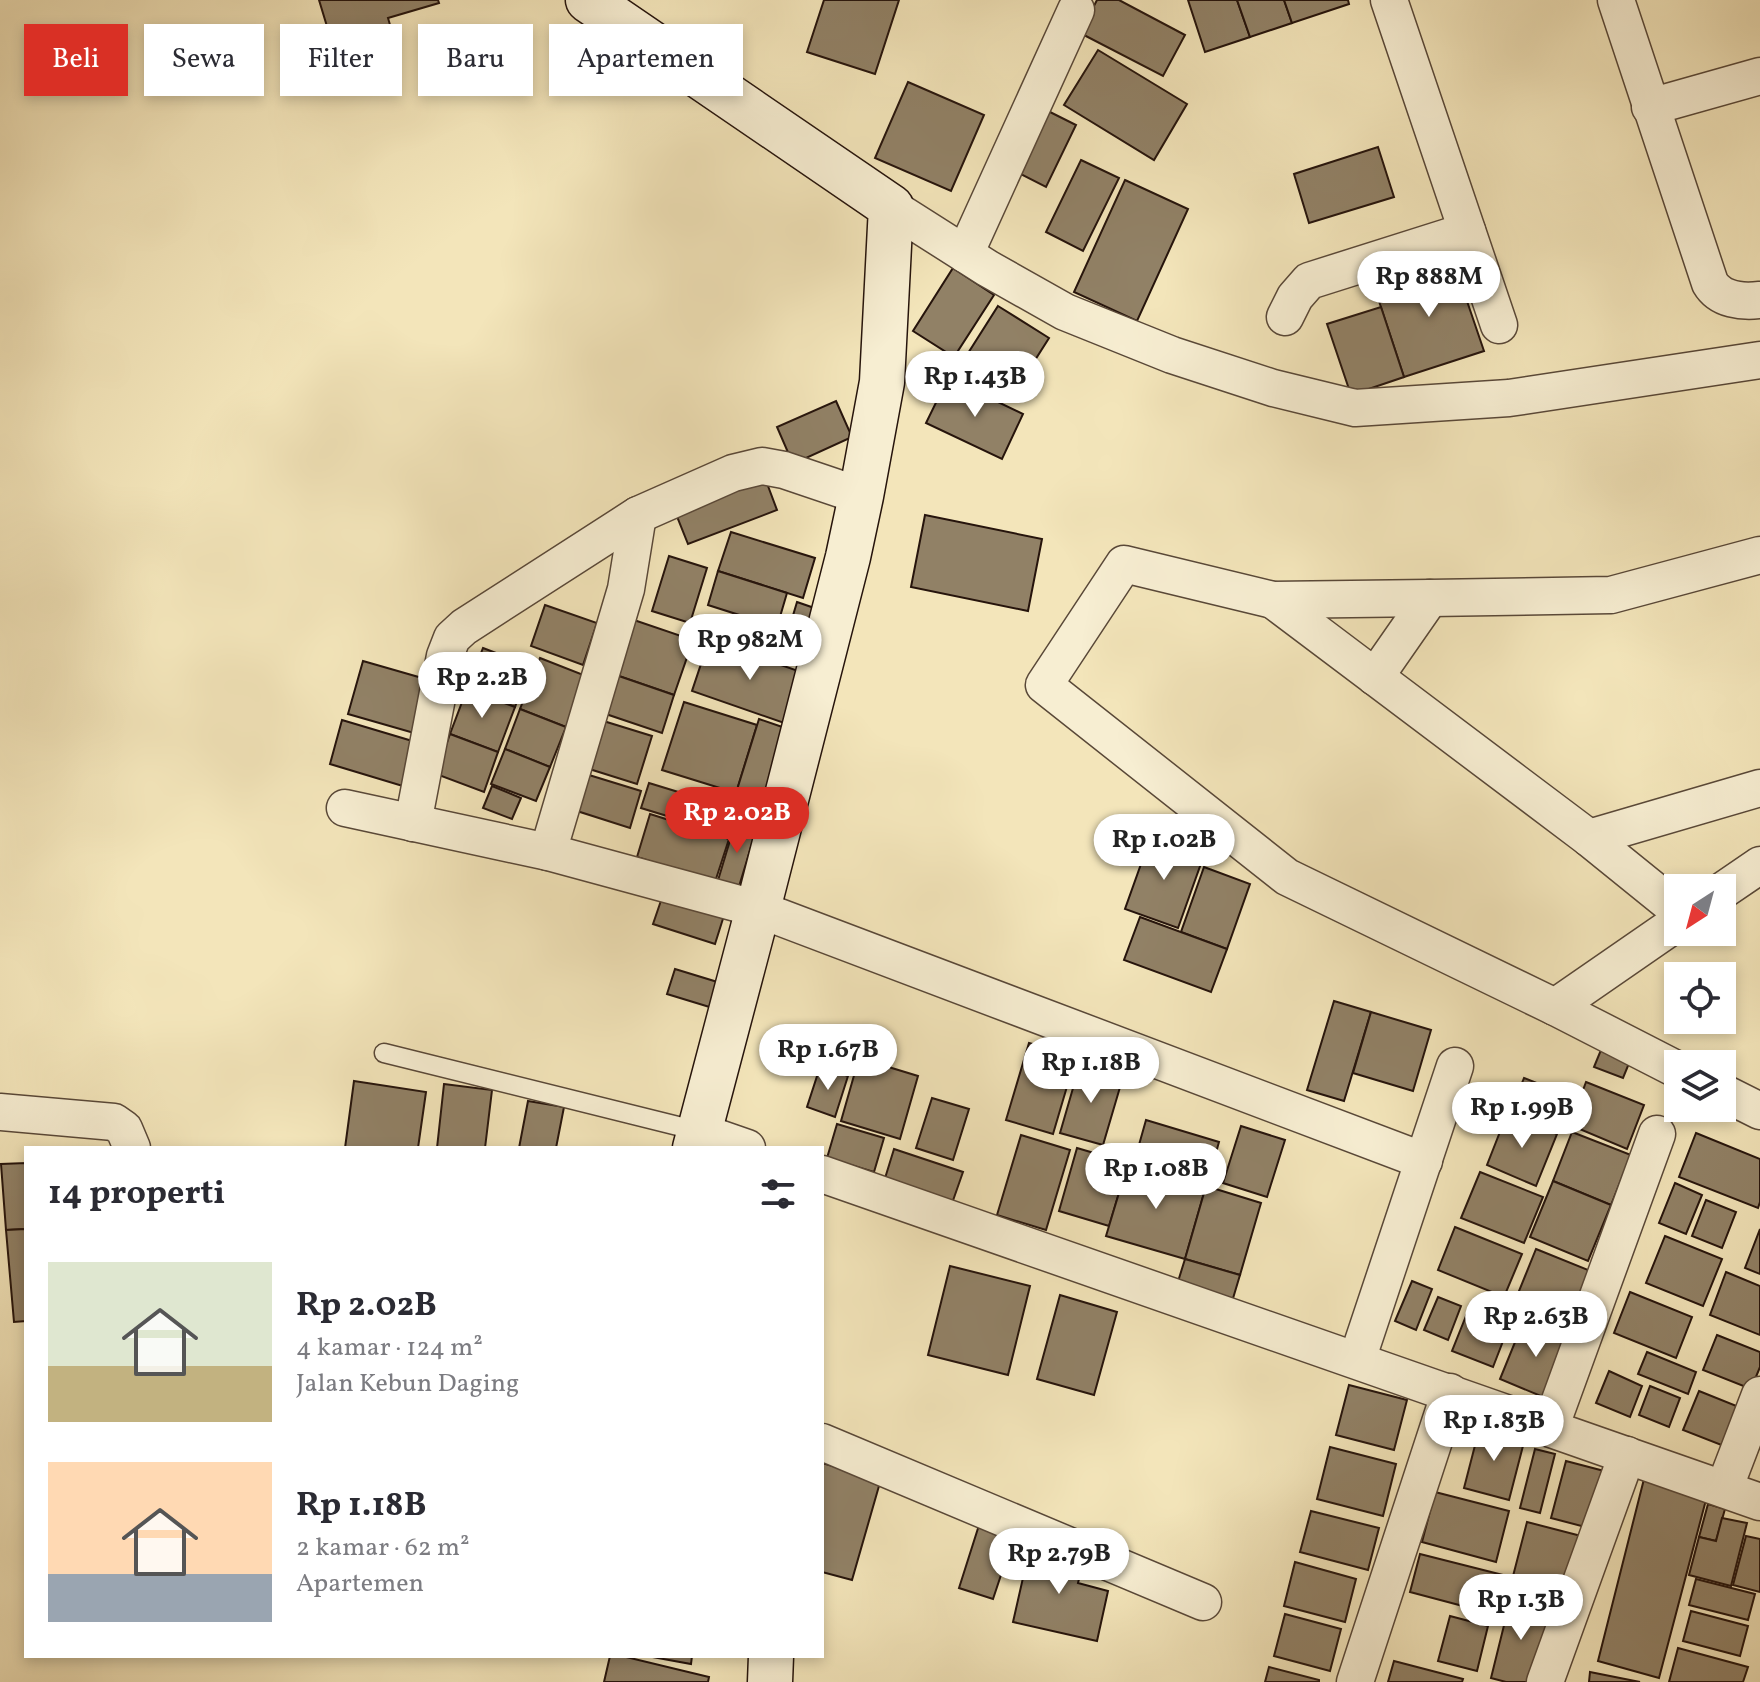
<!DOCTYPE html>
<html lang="id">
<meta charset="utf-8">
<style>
body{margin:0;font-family:Vollkorn,serif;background:#f7f7f7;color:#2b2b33;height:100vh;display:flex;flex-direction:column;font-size:30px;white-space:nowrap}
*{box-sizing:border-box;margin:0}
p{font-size:26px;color:#7c7c81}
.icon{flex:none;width:44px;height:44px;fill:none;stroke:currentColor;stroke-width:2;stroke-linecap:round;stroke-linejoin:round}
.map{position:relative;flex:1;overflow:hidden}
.details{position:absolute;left:24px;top:1146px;width:800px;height:512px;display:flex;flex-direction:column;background:#fff;border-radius:0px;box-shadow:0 4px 12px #0003}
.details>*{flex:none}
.banner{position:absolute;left:24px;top:24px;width:800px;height:72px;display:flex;gap:16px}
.needle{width:52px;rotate:216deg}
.controls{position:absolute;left:1664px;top:874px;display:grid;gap:16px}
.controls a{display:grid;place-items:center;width:72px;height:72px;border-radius:0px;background:#fff;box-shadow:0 4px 12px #0003;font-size:40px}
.price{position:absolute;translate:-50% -68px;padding:0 18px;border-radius:28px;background:#fff;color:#222;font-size:26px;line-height:52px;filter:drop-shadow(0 2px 4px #0008)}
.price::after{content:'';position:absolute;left:50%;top:48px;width:24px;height:18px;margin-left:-12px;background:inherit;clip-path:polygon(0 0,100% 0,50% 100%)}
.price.active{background:#d93025;color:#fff}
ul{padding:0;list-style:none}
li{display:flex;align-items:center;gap:24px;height:200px;padding:0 24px}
li span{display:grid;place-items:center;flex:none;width:224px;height:160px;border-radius:0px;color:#555}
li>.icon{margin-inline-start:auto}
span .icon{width:96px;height:96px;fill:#fffc;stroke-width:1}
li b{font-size:34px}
h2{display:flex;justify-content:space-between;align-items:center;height:96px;padding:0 24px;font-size:34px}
.tag{padding:0 28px;border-radius:0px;background:#fff;box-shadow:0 4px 12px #0003;font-size:28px;line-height:72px}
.tag.active{background:#d93025;color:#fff}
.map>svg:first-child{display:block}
</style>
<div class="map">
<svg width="1760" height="1682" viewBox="0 0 1760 1682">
<rect width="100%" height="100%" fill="#f3e5ba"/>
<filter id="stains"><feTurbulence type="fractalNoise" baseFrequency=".0025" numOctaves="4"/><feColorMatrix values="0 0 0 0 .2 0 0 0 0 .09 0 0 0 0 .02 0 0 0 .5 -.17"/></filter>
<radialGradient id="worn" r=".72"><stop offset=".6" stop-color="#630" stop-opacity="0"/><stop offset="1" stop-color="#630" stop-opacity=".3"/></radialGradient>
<g fill="#918166" stroke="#26140c" stroke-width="2">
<path d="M 319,0 L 438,0 L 439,3 L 388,18 L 397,49 L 339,66 Z"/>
<path d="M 824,0 L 899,0 L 875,74 L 807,52 Z"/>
<path d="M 1097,0 L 1119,0 L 1185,35 L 1163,76 L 1080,33 Z"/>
<path d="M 1188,0 L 1237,0 L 1250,37 L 1205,52 Z"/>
<path d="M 1237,0 L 1284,0 L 1292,23 L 1250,37 Z"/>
<path d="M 1284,0 L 1348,0 L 1349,4 L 1292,23 Z"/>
<path d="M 1098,50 L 1187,104 L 1154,160 L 1064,105 Z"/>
<path d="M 908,82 L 984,115 L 951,191 L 875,158 Z"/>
<path d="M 1040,107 L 1076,125 L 1046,187 L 1009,168 Z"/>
<path d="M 1378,147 L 1394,197 L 1309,223 L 1294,174 Z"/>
<path d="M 1081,160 L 1119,178 L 1083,251 L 1046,232 Z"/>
<path d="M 1125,180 L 1188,209 L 1137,321 L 1074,292 Z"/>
<path d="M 1453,260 L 1484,351 L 1404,377 L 1374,286 Z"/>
<path d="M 953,268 L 994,295 L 954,357 L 913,331 Z"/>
<path d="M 998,306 L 1049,338 L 1016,390 L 965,358 Z"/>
<path d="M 1381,307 L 1404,377 L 1351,395 L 1327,324 Z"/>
<path d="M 948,378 L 1023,414 L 1002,459 L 926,423 Z"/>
<path d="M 836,401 L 852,437 L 793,464 L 777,427 Z"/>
<path d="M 762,470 L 777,510 L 688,544 L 672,504 Z"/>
<path d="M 925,515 L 1042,539 L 1028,611 L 911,587 Z"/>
<path d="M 731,532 L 815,558 L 803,598 L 718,571 Z"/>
<path d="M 669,556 L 707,568 L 690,623 L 652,611 Z"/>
<path d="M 718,571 L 787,593 L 777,627 L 708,605 Z"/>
<path d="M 797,602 L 820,610 L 803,666 L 780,659 Z"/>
<path d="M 545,605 L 597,623 L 583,665 L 531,646 Z"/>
<path d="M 733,615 L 783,632 L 775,659 L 724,641 Z"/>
<path d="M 631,619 L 693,640 L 674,695 L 613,674 Z"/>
<path d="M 709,640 L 807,674 L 790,725 L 692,691 Z"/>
<path d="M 483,648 L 530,666 L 515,707 L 467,689 Z"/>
<path d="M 540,658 L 586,676 L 566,727 L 520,709 Z"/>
<path d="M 363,661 L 436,682 L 421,735 L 348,714 Z"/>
<path d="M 613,674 L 674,695 L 662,733 L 600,712 Z"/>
<path d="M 467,689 L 515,707 L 498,752 L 450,734 Z"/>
<path d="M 684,702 L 757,725 L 736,793 L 662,770 Z"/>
<path d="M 520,709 L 566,727 L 550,767 L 505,749 Z"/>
<path d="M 597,719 L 652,736 L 637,784 L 583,767 Z"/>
<path d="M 759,719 L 788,729 L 765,803 L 736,793 Z"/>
<path d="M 342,720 L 419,743 L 406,787 L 330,764 Z"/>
<path d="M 450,734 L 498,752 L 484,792 L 436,774 Z"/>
<path d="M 505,749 L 550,767 L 536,801 L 491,784 Z"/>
<path d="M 589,775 L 641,791 L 630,828 L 577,811 Z"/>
<path d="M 649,783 L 724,806 L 716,831 L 641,808 Z"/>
<path d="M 492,786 L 521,798 L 512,819 L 483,808 Z"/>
<path d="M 650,814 L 729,839 L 715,882 L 637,857 Z"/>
<path d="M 737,817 L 758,824 L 737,893 L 716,887 Z"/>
<path d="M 1151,836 L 1204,855 L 1178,928 L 1125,909 Z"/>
<path d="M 1204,867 L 1250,884 L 1227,949 L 1181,932 Z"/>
<path d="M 666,886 L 727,906 L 715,944 L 653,924 Z"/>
<path d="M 1140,917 L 1227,949 L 1211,992 L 1124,960 Z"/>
<path d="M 675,969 L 724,984 L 716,1009 L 667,994 Z"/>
<path d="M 1334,1001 L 1371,1012 L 1344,1101 L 1307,1090 Z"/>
<path d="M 1371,1012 L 1431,1030 L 1413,1091 L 1353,1073 Z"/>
<path d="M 1029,1043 L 1076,1056 L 1053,1134 L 1006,1120 Z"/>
<path d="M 1603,1045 L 1632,1056 L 1623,1078 L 1594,1067 Z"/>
<path d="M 859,1058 L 918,1076 L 900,1139 L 841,1121 Z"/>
<path d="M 1080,1064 L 1123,1077 L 1103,1145 L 1060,1133 Z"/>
<path d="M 820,1067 L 848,1076 L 835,1117 L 807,1107 Z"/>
<path d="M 1524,1078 L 1572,1097 L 1559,1128 L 1512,1108 Z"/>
<path d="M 354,1081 L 426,1092 L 418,1148 L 345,1148 Z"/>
<path d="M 1586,1082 L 1644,1105 L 1627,1149 L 1570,1125 Z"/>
<path d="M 444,1084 L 492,1090 L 485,1148 L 437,1148 Z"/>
<path d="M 932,1098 L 969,1109 L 953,1160 L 916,1148 Z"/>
<path d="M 528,1101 L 564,1107 L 556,1148 L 519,1148 Z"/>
<path d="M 1507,1114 L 1557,1134 L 1536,1186 L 1487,1165 Z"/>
<path d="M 1146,1120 L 1219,1142 L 1208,1181 L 1135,1159 Z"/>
<path d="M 837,1124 L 884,1138 L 874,1172 L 827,1158 Z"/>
<path d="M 1241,1126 L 1285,1140 L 1267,1197 L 1223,1183 Z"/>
<path d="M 1572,1132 L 1631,1155 L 1611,1205 L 1553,1181 Z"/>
<path d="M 1696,1133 L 1760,1159 L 1760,1202 L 1758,1208 L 1679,1177 Z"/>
<path d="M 1021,1135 L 1070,1150 L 1046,1230 L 997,1215 Z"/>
<path d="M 1077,1148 L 1128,1163 L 1109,1226 L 1059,1211 Z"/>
<path d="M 894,1149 L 963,1172 L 950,1209 L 882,1188 Z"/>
<path d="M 26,1163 L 26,1229 L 6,1230 L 1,1164 Z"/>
<path d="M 1128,1163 L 1206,1186 L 1185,1259 L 1106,1236 Z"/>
<path d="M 1480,1172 L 1543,1197 L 1524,1243 L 1461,1218 Z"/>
<path d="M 1553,1181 L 1611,1205 L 1588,1261 L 1530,1237 Z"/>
<path d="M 1675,1183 L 1702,1195 L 1686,1234 L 1659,1223 Z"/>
<path d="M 1206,1186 L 1261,1203 L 1240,1275 L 1185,1259 Z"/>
<path d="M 1706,1200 L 1736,1212 L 1722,1248 L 1692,1236 Z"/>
<path d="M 1455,1227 L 1522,1254 L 1504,1297 L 1438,1270 Z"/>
<path d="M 26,1229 L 26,1321 L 14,1322 L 6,1230 Z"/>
<path d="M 1760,1229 L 1760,1274 L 1745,1268 Z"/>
<path d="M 1665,1236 L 1722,1259 L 1703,1306 L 1646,1283 Z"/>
<path d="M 1536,1249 L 1593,1272 L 1573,1324 L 1515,1301 Z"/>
<path d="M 1185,1259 L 1240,1275 L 1231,1305 L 1176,1288 Z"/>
<path d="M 950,1266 L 1030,1286 L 1008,1375 L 928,1355 Z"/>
<path d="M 1726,1272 L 1760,1286 L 1760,1335 L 1710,1315 Z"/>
<path d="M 1412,1281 L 1432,1289 L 1416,1330 L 1395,1321 Z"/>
<path d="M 1630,1292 L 1692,1317 L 1676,1358 L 1614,1333 Z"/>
<path d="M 1060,1295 L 1117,1312 L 1094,1395 L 1037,1379 Z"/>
<path d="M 1438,1297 L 1461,1306 L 1448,1340 L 1424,1330 Z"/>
<path d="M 1470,1306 L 1510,1323 L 1493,1367 L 1452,1351 Z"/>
<path d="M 1524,1320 L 1573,1339 L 1548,1399 L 1500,1379 Z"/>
<path d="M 1717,1335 L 1760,1352 L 1760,1367 L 1751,1389 L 1703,1370 Z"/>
<path d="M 1647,1352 L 1696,1372 L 1688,1394 L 1638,1374 Z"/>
<path d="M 1609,1371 L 1642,1386 L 1630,1417 L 1596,1403 Z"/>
<path d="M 1349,1385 L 1407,1400 L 1394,1450 L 1336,1435 Z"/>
<path d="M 1650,1386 L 1680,1398 L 1669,1427 L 1639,1415 Z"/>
<path d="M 1699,1391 L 1744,1409 L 1729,1448 L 1683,1430 Z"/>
<path d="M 1480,1426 L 1525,1438 L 1509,1500 L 1464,1488 Z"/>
<path d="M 1330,1447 L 1396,1464 L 1383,1516 L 1317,1499 Z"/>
<path d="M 1535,1449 L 1555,1454 L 1540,1513 L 1520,1508 Z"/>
<path d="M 1566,1461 L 1608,1472 L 1593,1529 L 1551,1518 Z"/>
<path d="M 822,1463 L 881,1479 L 852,1580 L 822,1572 Z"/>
<path d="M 1644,1479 L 1707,1496 L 1659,1678 L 1598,1661 Z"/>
<path d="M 1435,1492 L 1509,1511 L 1496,1562 L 1422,1542 Z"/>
<path d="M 1708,1504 L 1725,1509 L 1716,1541 L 1699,1537 Z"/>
<path d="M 1311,1511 L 1379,1528 L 1368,1570 L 1300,1552 Z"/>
<path d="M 1722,1518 L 1747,1523 L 1731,1586 L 1689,1575 L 1699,1537 L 1716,1541 Z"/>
<path d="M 980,1522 L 1015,1533 L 993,1599 L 959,1588 Z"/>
<path d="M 1527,1522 L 1585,1537 L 1570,1595 L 1512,1580 Z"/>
<path d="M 1746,1536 L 1760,1539 L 1760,1592 L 1733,1585 Z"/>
<path d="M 1030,1547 L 1084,1559 L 1078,1583 L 1108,1591 L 1097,1641 L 1013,1622 Z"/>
<path d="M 1420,1554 L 1503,1575 L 1493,1614 L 1410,1592 Z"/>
<path d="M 1295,1562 L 1356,1579 L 1345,1622 L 1284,1606 Z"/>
<path d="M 1696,1579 L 1755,1594 L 1748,1620 L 1689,1605 Z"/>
<path d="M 1511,1597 L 1552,1608 L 1533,1682 L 1506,1682 L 1491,1678 Z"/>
<path d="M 1691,1611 L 1748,1626 L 1740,1656 L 1683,1641 Z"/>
<path d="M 1285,1614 L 1341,1629 L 1330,1671 L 1274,1656 Z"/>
<path d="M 1450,1616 L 1488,1626 L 1477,1671 L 1438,1661 Z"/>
<path d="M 1678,1648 L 1748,1667 L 1743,1682 L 1669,1682 Z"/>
<path d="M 610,1656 L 622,1656 L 709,1677 L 708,1682 L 604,1682 Z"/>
<path d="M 647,1656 L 692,1656 L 691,1664 Z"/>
<path d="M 1394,1661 L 1463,1679 L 1462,1682 L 1388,1682 Z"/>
<path d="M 1269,1667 L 1319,1680 L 1319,1682 L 1265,1682 Z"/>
<path d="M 1590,1672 L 1640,1682 L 1589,1682 Z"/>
</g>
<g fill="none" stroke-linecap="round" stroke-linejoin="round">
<defs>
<path id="lane" d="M 384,1053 L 698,1131"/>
<g id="street">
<path d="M 1389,0 L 1499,325"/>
<path d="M 1616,0 L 1710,283 C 1720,300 1742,302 1760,300"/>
<path d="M 1650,107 L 1760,76"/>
<path d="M 891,207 L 987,268 L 1065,312 L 1172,355 L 1273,388 L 1355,408 L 1509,398 L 1760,360"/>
<path d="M 965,254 L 1076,10"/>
<path d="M 1285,317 L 1295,297 L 1309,281 L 1467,231"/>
<path d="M 638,515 L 626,589 L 548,852 L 758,909 L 1424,1161"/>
<path d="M 1273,600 L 1589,838 L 1760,788"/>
<path d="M 1375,677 L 1430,598"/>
<path d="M 345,808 L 548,852"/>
<path d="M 413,823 L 445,656 L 452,638 L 464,627 L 638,515 L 733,473 L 762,466 L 784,470 L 861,496"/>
<path d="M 1589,838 L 1678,910"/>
<path d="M 1722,891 L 1760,865"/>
<path d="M 1678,922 L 1555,1007 L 1287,877 L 1044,685 L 1124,564 L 1273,600 L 1430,598 L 1611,595 L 1760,555"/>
<path d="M 1555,1007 L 1678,1070"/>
<path d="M 1722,1092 L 1760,1111"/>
<path d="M 0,1112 L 114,1122 L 124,1129 L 132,1148"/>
<path d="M 698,1131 L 747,1148"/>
<path d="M 822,1174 L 1760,1502"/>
<path d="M 1357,1360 L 1455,1066"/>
<path d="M 1550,1428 L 1657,1134"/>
<path d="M 822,1442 L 1203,1602"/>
<path d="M 1724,1489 L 1760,1395"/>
<path d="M 1355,1682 L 1450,1392"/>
<path d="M 1545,1682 L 1627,1455"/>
</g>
<g id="secondary">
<path d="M 588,0 L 891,207 L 882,382 L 861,496 L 848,557 L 758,909 L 695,1148"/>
<path d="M 770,1682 L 771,1656"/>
</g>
</defs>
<use href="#lane" stroke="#594838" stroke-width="21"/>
<use href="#street" stroke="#594838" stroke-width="39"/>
<use href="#secondary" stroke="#26140c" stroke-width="47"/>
<use href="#lane" stroke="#f7eed2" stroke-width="18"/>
<use href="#street" stroke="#f7eed2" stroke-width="36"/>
<use href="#secondary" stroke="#f7eed2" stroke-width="44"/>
</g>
<rect width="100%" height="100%" filter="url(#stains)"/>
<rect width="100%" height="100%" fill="url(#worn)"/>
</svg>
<div class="controls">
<a><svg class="needle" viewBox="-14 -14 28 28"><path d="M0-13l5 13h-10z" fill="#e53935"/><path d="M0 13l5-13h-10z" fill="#7c7c81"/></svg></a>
<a><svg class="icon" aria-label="locate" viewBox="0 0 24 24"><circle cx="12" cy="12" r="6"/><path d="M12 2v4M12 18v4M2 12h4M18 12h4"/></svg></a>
<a><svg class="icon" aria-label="layers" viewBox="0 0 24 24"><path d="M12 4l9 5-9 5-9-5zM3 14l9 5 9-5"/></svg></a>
</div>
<b class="price" style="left:1429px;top:319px">Rp 888M</b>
<b class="price" style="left:975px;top:419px">Rp 1.43B</b>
<b class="price" style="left:750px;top:682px">Rp 982M</b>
<b class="price" style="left:482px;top:720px">Rp 2.2B</b>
<b class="price active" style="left:737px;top:855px">Rp 2.02B</b>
<b class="price" style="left:1164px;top:882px">Rp 1.02B</b>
<b class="price" style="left:828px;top:1092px">Rp 1.67B</b>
<b class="price" style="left:1091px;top:1105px">Rp 1.18B</b>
<b class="price" style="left:1522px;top:1150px">Rp 1.99B</b>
<b class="price" style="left:1156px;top:1211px">Rp 1.08B</b>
<b class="price" style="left:1536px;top:1359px">Rp 2.63B</b>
<b class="price" style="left:1494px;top:1463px">Rp 1.83B</b>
<b class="price" style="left:1059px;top:1596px">Rp 2.79B</b>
<b class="price" style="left:1521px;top:1642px">Rp 1.3B</b>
<div class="banner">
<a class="tag active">Beli</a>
<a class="tag">Sewa</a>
<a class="tag">Filter</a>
<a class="tag">Baru</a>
<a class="tag">Apartemen</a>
</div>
<section class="details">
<h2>14 properti<svg class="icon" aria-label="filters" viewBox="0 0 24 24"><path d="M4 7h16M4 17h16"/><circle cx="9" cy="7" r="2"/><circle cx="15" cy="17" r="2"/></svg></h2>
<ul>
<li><span style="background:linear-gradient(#dfe7d0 65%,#c2b280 0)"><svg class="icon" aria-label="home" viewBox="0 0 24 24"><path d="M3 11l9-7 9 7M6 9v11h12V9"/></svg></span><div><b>Rp 2.02B</b><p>4 kamar · 124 m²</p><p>Jalan Kebun Daging</p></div></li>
<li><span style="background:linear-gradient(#ffd9b3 70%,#9aa5b1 0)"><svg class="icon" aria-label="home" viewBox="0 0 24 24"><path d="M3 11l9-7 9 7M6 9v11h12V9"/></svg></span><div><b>Rp 1.18B</b><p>2 kamar · 62 m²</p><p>Apartemen</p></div></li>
</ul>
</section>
</div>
